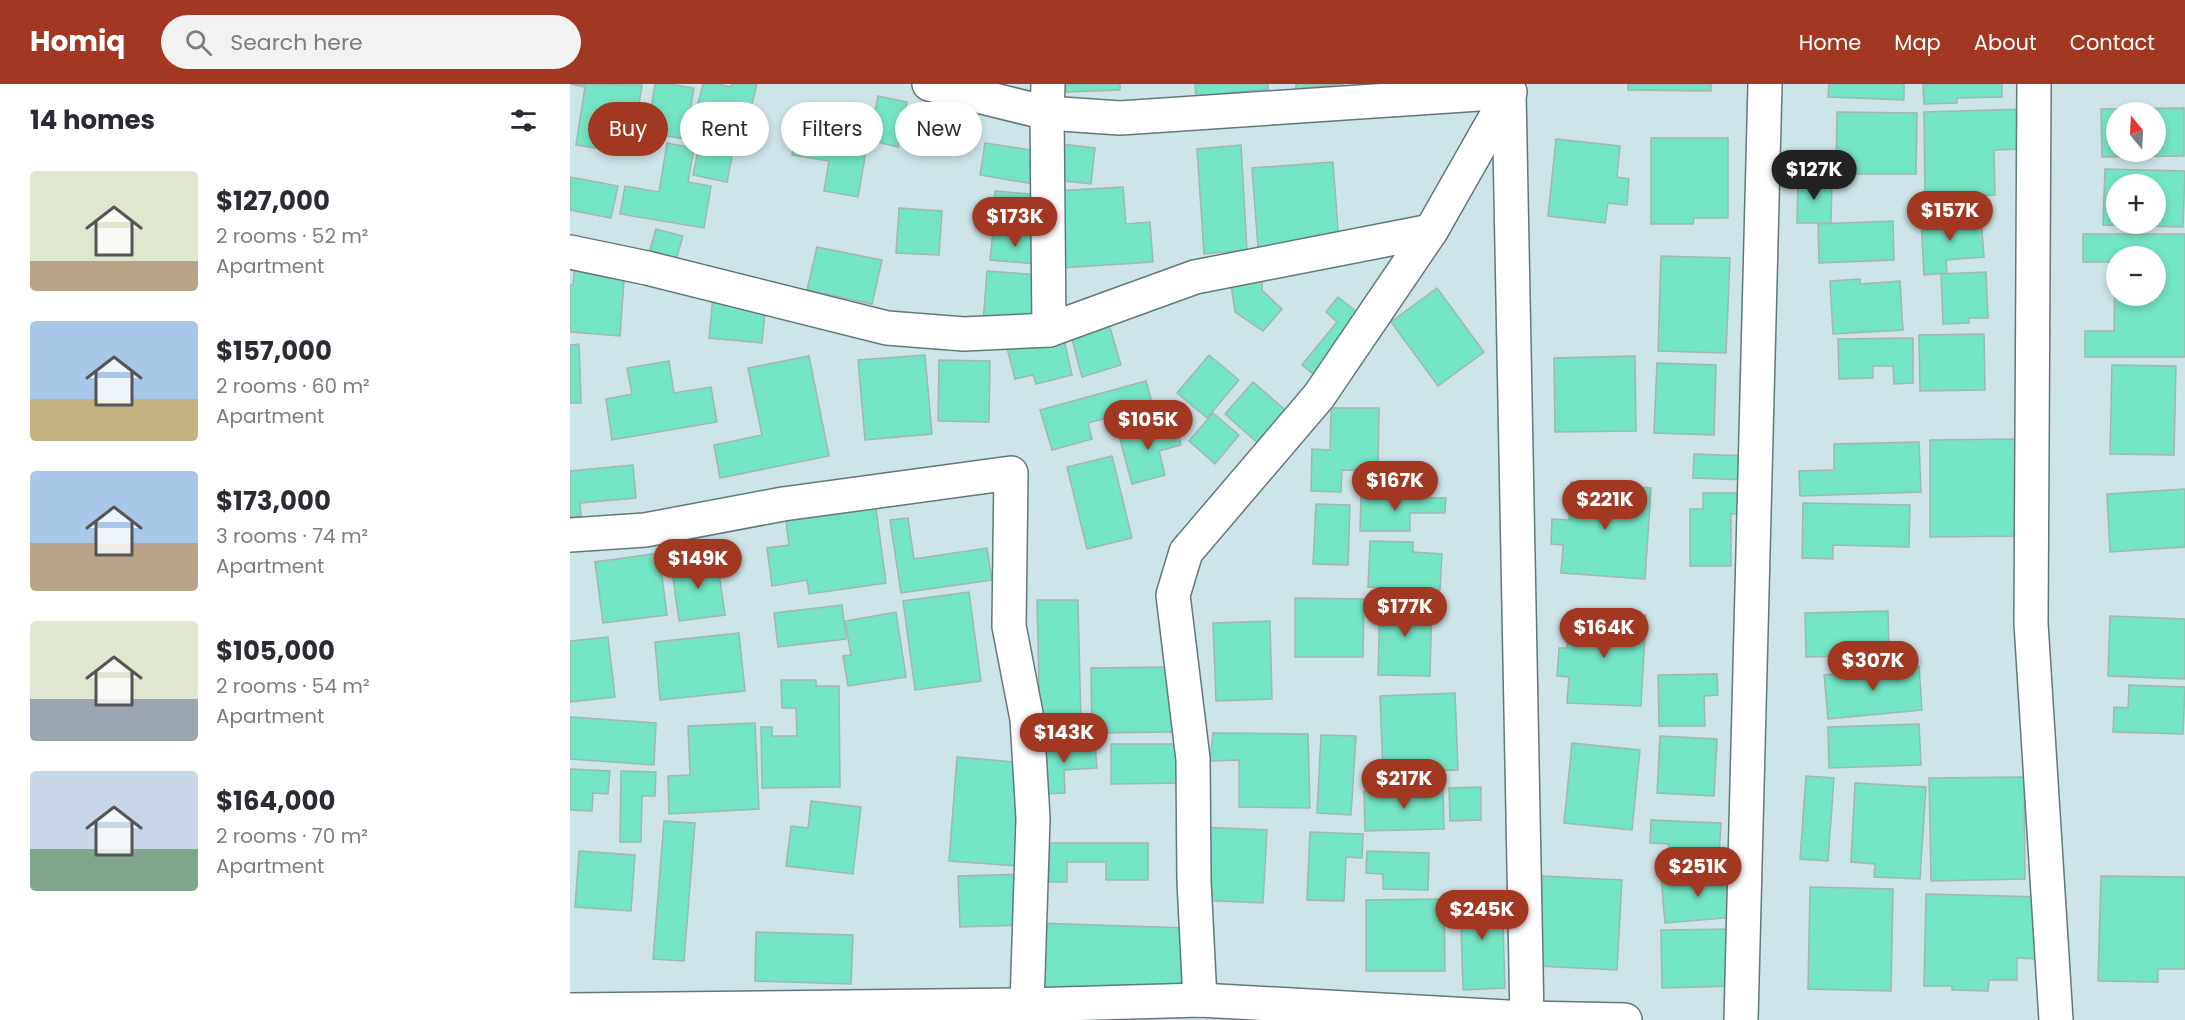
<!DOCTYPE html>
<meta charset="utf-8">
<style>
body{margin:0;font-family:Poppins,sans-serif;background:#f2f2f3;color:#2b2b33;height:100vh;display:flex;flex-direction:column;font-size:22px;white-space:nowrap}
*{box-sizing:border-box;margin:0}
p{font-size:20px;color:#7c7c81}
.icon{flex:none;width:33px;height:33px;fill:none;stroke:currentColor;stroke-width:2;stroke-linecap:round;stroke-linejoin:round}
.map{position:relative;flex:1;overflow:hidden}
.sheet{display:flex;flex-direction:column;background:#fff;width:570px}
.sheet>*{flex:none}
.banner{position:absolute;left:18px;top:18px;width:570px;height:54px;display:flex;gap:12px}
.needle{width:39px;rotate:342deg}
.tools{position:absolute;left:1536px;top:18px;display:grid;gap:12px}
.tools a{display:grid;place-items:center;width:60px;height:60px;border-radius:50%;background:#fff;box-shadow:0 3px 9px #0003;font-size:30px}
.price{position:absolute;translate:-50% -51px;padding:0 14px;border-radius:21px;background:#a23821;color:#fff;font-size:20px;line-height:39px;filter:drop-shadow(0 2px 3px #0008)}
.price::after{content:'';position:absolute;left:50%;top:36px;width:18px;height:14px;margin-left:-9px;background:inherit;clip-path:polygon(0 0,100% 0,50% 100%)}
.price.active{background:#222;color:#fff}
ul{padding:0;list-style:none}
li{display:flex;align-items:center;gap:18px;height:150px;padding:0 30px}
li span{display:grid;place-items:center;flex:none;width:168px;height:120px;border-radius:6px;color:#555}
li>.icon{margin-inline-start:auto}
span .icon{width:72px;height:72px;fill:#fffc;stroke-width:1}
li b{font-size:26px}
h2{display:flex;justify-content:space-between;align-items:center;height:72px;padding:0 30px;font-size:26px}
.chip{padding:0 21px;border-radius:27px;background:#fff;box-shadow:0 3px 9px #0003;font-size:21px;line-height:54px}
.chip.active{background:#a23821;color:#fff}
header{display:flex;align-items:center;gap:36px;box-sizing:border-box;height:84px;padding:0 30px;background:#a23821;color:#fff}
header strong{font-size:28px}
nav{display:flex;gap:33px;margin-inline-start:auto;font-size:21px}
.search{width:420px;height:54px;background:#f2f2f3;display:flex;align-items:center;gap:15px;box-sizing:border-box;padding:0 21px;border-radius:33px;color:#7c7c81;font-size:22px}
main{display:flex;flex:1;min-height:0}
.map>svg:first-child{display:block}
</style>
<header>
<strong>Homiq</strong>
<div class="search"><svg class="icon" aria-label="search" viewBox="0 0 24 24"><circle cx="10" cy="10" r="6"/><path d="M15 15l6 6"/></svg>Search here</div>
<nav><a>Home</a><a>Map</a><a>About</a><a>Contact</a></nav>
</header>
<main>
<section class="sheet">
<h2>14 homes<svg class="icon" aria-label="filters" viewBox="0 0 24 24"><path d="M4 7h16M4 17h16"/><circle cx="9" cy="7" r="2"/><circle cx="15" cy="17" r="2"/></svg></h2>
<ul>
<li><span style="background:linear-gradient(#dfe7d0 75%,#b9a48a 0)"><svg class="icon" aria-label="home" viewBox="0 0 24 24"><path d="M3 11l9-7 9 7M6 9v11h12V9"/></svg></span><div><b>$127,000</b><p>2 rooms · 52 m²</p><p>Apartment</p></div></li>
<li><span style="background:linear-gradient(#a9c7e8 65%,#c2b280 0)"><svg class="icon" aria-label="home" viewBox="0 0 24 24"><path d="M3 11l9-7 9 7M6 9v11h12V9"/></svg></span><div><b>$157,000</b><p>2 rooms · 60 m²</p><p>Apartment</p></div></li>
<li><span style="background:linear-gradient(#a9c7e8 60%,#b9a48a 0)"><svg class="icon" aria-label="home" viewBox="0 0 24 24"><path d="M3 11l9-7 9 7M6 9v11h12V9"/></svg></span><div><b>$173,000</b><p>3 rooms · 74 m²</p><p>Apartment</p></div></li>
<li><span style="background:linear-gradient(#dfe7d0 65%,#9aa5b1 0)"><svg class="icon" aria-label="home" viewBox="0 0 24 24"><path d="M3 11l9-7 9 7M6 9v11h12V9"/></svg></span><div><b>$105,000</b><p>2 rooms · 54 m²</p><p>Apartment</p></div></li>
<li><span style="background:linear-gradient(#c9d6e8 65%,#7fa58c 0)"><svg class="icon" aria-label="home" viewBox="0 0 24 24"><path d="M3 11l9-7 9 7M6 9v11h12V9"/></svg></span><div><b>$164,000</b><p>2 rooms · 70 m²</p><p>Apartment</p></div></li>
</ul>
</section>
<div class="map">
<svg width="1615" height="936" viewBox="0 0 1615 936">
<rect width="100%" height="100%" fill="#cde4e8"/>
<g fill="#73e4c4" stroke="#a1b6af" stroke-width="1.5" fill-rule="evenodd">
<path d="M 0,0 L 72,1 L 61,70 L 6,61 L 15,3 Z"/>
<path d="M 85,0 L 100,0 L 124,4 L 115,55 L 89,51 L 91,39 L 79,37 Z"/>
<path d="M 133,0 L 147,0 L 161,3 L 162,0 L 187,0 L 173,56 L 122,43 Z"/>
<path d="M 496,0 L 550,0 L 550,6 L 496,8 Z"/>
<path d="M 625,0 L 698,0 L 698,5 L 626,12 Z"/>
<path d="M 726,0 L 774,0 L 726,5 Z"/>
<path d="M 1058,0 L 1141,0 L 1141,7 L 1058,6 Z"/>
<path d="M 1259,0 L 1334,0 L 1334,16 L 1258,13 Z"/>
<path d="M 1353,0 L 1432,0 L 1432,13 L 1387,14 L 1387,19 L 1354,20 Z"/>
<path d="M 308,12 L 337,18 L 328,63 L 299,56 Z"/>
<path d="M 1614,24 L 1614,72 L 1532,73 L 1531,25 ZM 1546,28 L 1586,28 L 1586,68 L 1546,68 Z"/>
<path d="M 1455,25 L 1456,65 L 1424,66 L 1425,111 L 1355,113 L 1354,28 Z"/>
<path d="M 1267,28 L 1347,29 L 1346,90 L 1266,90 Z"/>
<path d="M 229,33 L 300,45 L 288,113 L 254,107 L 259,77 L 222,71 Z"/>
<path d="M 1081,54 L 1158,54 L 1158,134 L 1124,134 L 1123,140 L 1081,140 Z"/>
<path d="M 986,55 L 1050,62 L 1047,93 L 1059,95 L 1057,121 L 1038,119 L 1035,139 L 978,132 Z"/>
<path d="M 130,56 L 164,62 L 157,98 L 123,91 Z"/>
<path d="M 97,59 L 124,64 L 118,98 L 141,102 L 134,144 L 50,130 L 55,102 L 89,108 Z"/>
<path d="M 415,59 L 468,67 L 463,100 L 410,91 Z"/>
<path d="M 483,59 L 525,64 L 521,100 L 478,95 Z"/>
<path d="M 671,61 L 677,166 L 634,170 L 627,65 Z"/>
<path d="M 763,78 L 769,159 L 688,164 L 682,84 Z"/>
<path d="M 1535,85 L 1615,87 L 1613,143 L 1533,141 ZM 1546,100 L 1586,100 L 1586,140 L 1546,140 Z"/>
<path d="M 0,93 L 48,102 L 41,134 L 0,126 Z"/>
<path d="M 1228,96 L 1262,96 L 1261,139 L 1227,139 Z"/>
<path d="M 553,103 L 556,140 L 580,138 L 583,178 L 490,184 L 485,107 Z"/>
<path d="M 425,107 L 471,111 L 468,147 L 422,143 Z"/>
<path d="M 329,124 L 372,127 L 369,171 L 326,169 Z"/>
<path d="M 1411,133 L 1414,173 L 1376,176 L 1377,189 L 1354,191 L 1351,137 Z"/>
<path d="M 1323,137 L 1324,176 L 1249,179 L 1248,140 Z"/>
<path d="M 86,145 L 113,152 L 106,176 L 79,169 Z"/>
<path d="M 423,147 L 470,153 L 467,180 L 420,176 Z"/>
<path d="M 1513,150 L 1615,150 L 1615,273 L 1515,273 L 1515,247 L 1544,247 L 1545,178 L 1513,178 ZM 1546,172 L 1586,172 L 1586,212 L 1546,212 Z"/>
<path d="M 247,163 L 312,176 L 302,220 L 237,206 Z"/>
<path d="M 1091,172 L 1160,174 L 1156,269 L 1088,267 Z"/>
<path d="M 5,179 L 55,183 L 50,252 L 0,248 L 0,201 L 3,201 Z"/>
<path d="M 417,187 L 471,191 L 467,242 L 413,239 Z"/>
<path d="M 1416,188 L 1418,234 L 1399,234 L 1399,239 L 1373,240 L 1371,190 Z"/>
<path d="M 693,190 L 692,206 L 712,225 L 693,247 L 665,228 L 660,194 Z"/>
<path d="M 1290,195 L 1290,200 L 1330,197 L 1333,246 L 1263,250 L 1260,197 Z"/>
<path d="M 867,204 L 914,268 L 868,302 L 821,238 Z"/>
<path d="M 143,213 L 196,218 L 192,259 L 139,254 Z"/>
<path d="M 768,213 L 796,235 L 748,294 L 732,281 L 767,238 L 756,228 Z"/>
<path d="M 538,237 L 551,281 L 512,293 L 500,248 Z"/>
<path d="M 1414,250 L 1415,306 L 1350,307 L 1349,251 Z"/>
<path d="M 493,251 L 502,291 L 466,300 L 463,291 L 445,295 L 437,264 Z"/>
<path d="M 1343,254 L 1343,299 L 1324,300 L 1323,282 L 1303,282 L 1303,294 L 1269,295 L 1268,255 Z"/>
<path d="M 9,260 L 11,319 L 0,319 L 0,261 Z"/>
<path d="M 355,271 L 362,350 L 295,356 L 288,276 Z"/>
<path d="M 639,271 L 669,296 L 637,334 L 607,309 Z"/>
<path d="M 239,272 L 259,372 L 150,394 L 144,361 L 192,351 L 178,284 Z"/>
<path d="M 1065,272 L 1066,347 L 985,348 L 984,274 Z"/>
<path d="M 369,276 L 420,277 L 419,338 L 368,337 Z"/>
<path d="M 99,277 L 104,309 L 141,303 L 147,338 L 42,356 L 36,315 L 62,310 L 57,284 Z"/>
<path d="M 1087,279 L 1146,281 L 1144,351 L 1084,349 Z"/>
<path d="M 1542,281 L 1606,282 L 1604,371 L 1540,370 Z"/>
<path d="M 576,297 L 583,322 L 518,339 L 522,355 L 482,366 L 470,326 Z"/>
<path d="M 683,298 L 720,330 L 691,362 L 655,330 Z"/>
<path d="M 761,324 L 809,324 L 808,387 L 772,386 L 771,408 L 741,407 L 742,365 L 760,366 Z"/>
<path d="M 643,329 L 669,351 L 645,380 L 619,357 Z"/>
<path d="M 605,337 L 611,361 L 589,367 L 595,391 L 562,400 L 549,352 Z"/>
<path d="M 1451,355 L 1452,452 L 1360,453 L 1360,356 Z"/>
<path d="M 1349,358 L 1351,408 L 1230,412 L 1229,387 L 1264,386 L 1264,360 Z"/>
<path d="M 1124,370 L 1180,372 L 1179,396 L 1123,394 Z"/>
<path d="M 542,372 L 562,454 L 517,465 L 497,383 Z"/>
<path d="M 63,381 L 66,414 L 10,419 L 11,432 L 0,433 L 0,387 Z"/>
<path d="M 1001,398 L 1081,404 L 1075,495 L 991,489 L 993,461 L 981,460 L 982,435 L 999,436 Z"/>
<path d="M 1615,405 L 1615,463 L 1540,468 L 1537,410 Z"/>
<path d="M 1133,409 L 1174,409 L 1174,430 L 1161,430 L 1161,482 L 1120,482 L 1120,425 L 1133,425 Z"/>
<path d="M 791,412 L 876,414 L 875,429 L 840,429 L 840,447 L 790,447 Z"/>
<path d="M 1233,419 L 1340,421 L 1339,463 L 1263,461 L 1263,475 L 1232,474 Z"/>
<path d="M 746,420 L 780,421 L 778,481 L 743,480 Z"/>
<path d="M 306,424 L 316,499 L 239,510 L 237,496 L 202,502 L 197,464 L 219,461 L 216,437 Z"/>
<path d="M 338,434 L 344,475 L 417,464 L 422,496 L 331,509 L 320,436 Z"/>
<path d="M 800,457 L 843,458 L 843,468 L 872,470 L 870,506 L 798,503 Z"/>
<path d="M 89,469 L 97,531 L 33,539 L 25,478 Z"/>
<path d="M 147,474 L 155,531 L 109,537 L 101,480 Z"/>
<path d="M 399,508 L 411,597 L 345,606 L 333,517 Z"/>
<path d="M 725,514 L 794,515 L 793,573 L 725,573 Z"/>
<path d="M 467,516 L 508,516 L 511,641 L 470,642 Z"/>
<path d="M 810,516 L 862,517 L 860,592 L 808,591 Z"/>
<path d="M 272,521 L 276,555 L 208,563 L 204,529 Z"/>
<path d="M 1000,527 L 1076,531 L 1071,622 L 997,619 L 999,593 L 987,592 L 989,564 L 997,564 Z"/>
<path d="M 1318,527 L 1319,571 L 1236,573 L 1235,529 Z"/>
<path d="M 326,528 L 336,593 L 278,602 L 273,572 L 281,571 L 275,537 Z"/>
<path d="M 1540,532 L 1615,535 L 1615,595 L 1538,592 Z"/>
<path d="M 700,537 L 702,615 L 646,617 L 643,539 Z"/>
<path d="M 169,549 L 175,607 L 90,616 L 85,558 Z"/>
<path d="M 38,553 L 45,613 L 0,618 L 0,557 Z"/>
<path d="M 1349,582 L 1352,626 L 1258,635 L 1254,591 Z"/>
<path d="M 602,583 L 602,648 L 522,649 L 521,584 Z"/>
<path d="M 1147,590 L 1148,611 L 1134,612 L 1135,642 L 1089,642 L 1088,591 Z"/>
<path d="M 211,596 L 246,596 L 246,602 L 269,602 L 270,703 L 192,704 L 191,643 L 202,643 L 202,652 L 227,652 L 226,624 L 212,624 Z"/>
<path d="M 1559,601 L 1615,603 L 1613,650 L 1543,648 L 1544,623 L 1558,624 Z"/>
<path d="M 885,609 L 888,686 L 813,689 L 810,612 Z"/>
<path d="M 0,633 L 86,639 L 84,681 L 0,675 Z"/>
<path d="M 185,639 L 189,725 L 99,730 L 98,692 L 120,691 L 118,642 Z"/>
<path d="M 1349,640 L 1351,681 L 1259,684 L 1258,643 Z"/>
<path d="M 643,649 L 738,650 L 740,724 L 669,723 L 669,676 L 640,677 Z"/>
<path d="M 751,651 L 786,652 L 781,731 L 747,729 Z"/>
<path d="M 1090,652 L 1147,655 L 1144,712 L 1087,709 Z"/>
<path d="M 525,659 L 527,684 L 494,686 L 495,709 L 473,710 L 470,662 Z"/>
<path d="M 1002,659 L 1070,666 L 1062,746 L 994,739 Z"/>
<path d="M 541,660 L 614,660 L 614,699 L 541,700 Z"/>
<path d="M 387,673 L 456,679 L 449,782 L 379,777 Z"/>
<path d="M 0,685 L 40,687 L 38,710 L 23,709 L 22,727 L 0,726 Z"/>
<path d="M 51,687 L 86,688 L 85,712 L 72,712 L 71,758 L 50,758 Z"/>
<path d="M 1236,692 L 1264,694 L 1258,777 L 1230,775 Z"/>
<path d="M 1454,693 L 1455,795 L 1361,797 L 1359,694 Z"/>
<path d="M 1285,699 L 1356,703 L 1350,795 L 1304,793 L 1305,780 L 1281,778 Z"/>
<path d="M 911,703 L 911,736 L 880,737 L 879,704 Z"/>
<path d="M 873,705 L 874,745 L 795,747 L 794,707 Z"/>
<path d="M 241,717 L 291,723 L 283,790 L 216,782 L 221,742 L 238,744 Z"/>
<path d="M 1081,736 L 1151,739 L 1149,773 L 1098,771 L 1099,760 L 1080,759 Z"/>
<path d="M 94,737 L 125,739 L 114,877 L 83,875 Z"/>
<path d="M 632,743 L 697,746 L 693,819 L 628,816 Z"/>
<path d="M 740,748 L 793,750 L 792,774 L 776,773 L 774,817 L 737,816 Z"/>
<path d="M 480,759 L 578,759 L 578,796 L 536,796 L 536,778 L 497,778 L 497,798 L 479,798 Z"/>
<path d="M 9,767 L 65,771 L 61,827 L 5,823 Z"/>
<path d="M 797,767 L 859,769 L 858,806 L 813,805 L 813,790 L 796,789 Z"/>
<path d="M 1162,789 L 1165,833 L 1095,839 L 1091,794 Z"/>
<path d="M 458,790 L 459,841 L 390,843 L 388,792 Z"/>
<path d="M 972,792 L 1052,796 L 1047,886 L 967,882 Z"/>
<path d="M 1531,792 L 1615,793 L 1615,885 L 1588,885 L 1588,898 L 1528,897 Z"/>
<path d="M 1240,803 L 1323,805 L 1321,907 L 1238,905 Z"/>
<path d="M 932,808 L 935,904 L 893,906 L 890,809 Z"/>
<path d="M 1356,810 L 1472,813 L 1471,875 L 1447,874 L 1447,896 L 1419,896 L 1418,907 L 1382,906 L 1382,902 L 1354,902 Z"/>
<path d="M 874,815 L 875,887 L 796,887 L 796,816 Z"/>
<path d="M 466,839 L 618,844 L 615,915 L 463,910 Z"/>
<path d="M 1167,845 L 1168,902 L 1092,904 L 1091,846 Z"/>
<path d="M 186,848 L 283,851 L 281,900 L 185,897 Z"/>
</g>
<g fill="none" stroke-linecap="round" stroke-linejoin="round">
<defs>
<g id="minor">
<path d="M 359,0 L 477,29 L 550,34 L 939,8 L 957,936"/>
<path d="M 478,0 L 477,29 L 479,246"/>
<path d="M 1464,0 L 1461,539 L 1486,936"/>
<path d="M 0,168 L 77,184 L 317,244 L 394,250 L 479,246 L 625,193 L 861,147"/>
<path d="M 0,451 L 75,446 L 213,420 L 441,389 L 439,542 L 457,635 L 463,734 L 457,921"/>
<path d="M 630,916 L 624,797 L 623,675 L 603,511 L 616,468 L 749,312 L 861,147 L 940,8"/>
<path d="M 0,926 L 457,921 L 630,916 L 957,934 L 1055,936"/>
<path d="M 1171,936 L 1195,0"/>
</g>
</defs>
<use href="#minor" stroke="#63787b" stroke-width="36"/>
<use href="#minor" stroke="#fff" stroke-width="33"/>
</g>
</svg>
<div class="tools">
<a><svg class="needle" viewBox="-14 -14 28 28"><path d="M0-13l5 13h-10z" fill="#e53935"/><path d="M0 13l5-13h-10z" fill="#7c7c81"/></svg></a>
<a>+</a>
<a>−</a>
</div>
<b class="price active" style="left:1244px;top:117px">$127K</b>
<b class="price" style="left:1380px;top:158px">$157K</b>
<b class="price" style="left:445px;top:164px">$173K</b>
<b class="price" style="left:578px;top:367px">$105K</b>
<b class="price" style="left:825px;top:428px">$167K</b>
<b class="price" style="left:1035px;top:447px">$221K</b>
<b class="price" style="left:128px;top:506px">$149K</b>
<b class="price" style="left:835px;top:554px">$177K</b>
<b class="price" style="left:1034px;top:575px">$164K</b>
<b class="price" style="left:1303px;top:608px">$307K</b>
<b class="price" style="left:494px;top:680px">$143K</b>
<b class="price" style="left:834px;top:726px">$217K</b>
<b class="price" style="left:1128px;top:814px">$251K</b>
<b class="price" style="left:912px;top:857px">$245K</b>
<div class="banner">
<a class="chip active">Buy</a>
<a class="chip">Rent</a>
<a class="chip">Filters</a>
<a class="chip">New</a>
</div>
</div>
</main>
